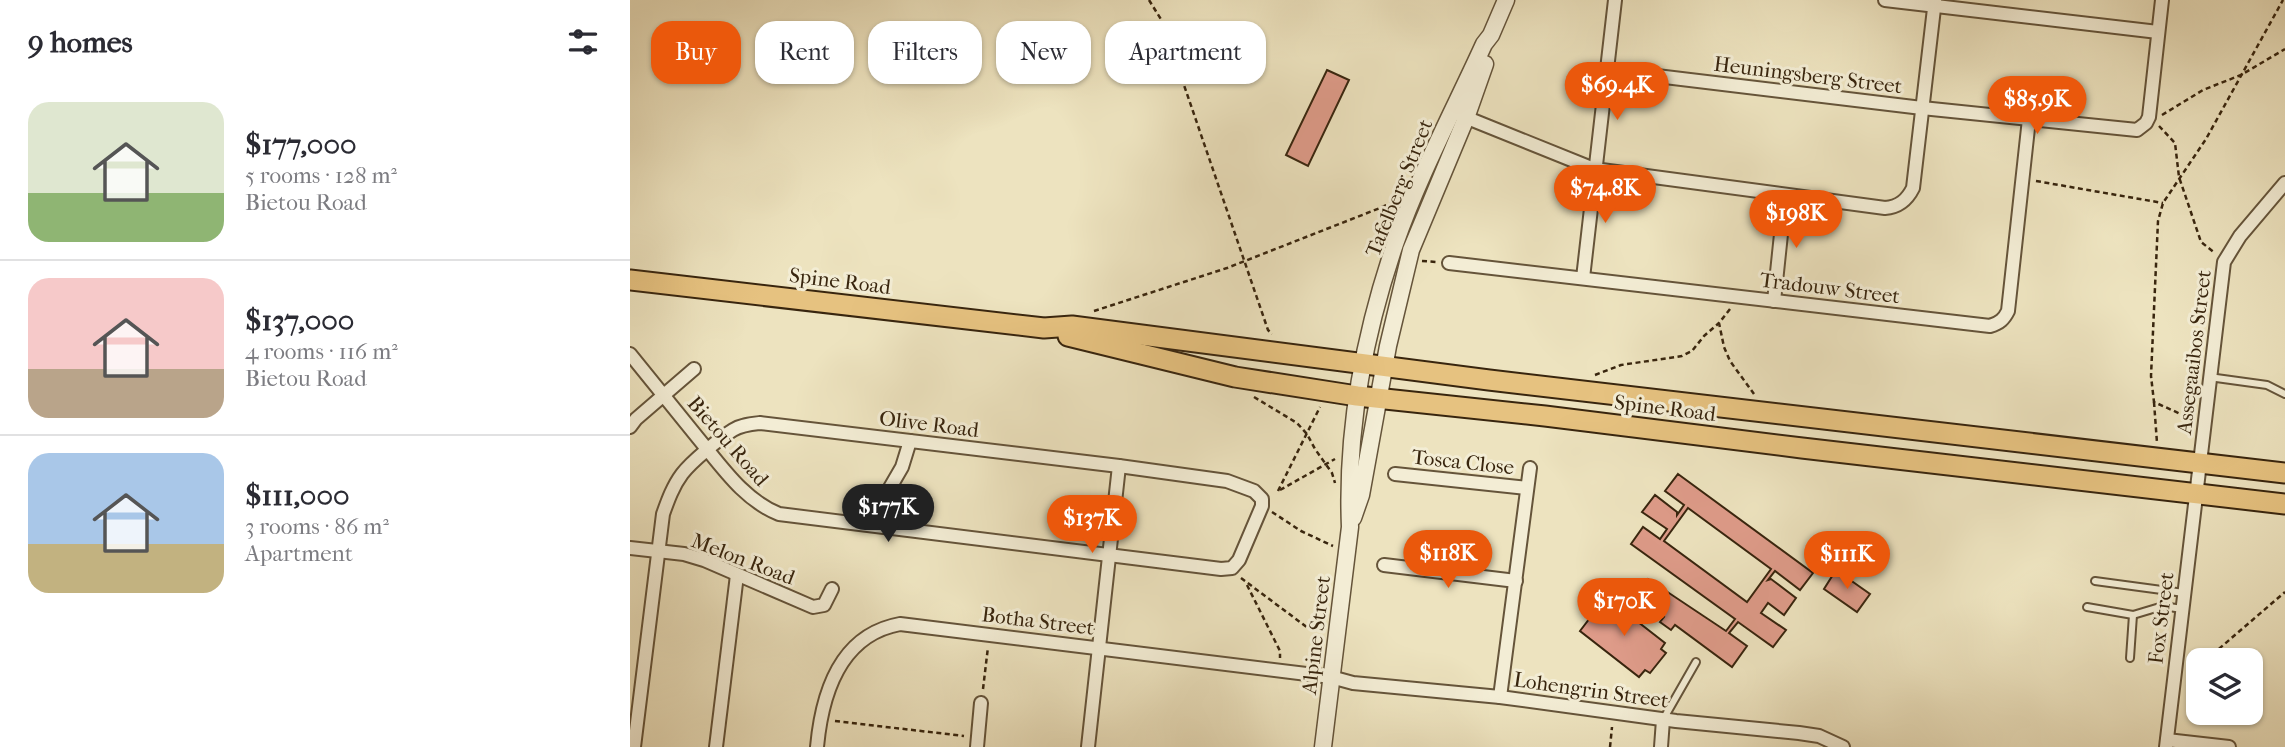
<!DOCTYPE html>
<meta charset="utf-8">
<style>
body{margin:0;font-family:"IM FELL French Canon",serif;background:#f2f2f3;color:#2b2b33;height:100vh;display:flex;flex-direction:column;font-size:26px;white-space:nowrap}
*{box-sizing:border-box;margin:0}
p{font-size:23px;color:#7c7c81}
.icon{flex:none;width:38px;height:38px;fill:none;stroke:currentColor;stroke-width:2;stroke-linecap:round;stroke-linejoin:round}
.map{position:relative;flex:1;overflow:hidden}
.side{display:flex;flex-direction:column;background:#fff;width:630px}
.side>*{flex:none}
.top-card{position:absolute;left:21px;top:21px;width:665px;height:63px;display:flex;gap:14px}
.controls{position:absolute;left:1556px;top:648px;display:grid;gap:14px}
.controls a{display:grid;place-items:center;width:77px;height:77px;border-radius:14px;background:#fff;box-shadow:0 2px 5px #0004;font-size:35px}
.price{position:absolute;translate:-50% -60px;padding:0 16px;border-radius:24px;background:#ea580c;color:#fff;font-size:23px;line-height:46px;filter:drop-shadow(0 2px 4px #0008)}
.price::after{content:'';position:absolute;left:50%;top:42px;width:21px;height:16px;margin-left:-10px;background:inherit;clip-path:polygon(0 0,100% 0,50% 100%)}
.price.selected{background:#222;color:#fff}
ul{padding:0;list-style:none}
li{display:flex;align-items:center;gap:21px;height:175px;padding:0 28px}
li+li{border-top:2px solid #e1e1e2}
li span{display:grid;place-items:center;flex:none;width:196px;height:140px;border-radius:21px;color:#555}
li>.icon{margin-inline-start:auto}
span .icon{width:84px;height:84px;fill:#fffc;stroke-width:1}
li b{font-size:30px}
h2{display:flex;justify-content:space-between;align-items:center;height:84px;padding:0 28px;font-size:30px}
.pill{padding:0 24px;border-radius:21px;background:#fff;box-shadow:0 2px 5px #0004;font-size:24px;line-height:63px}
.pill.selected{background:#ea580c;color:#fff}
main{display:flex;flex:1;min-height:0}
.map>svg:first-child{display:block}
</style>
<main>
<section class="side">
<h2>9 homes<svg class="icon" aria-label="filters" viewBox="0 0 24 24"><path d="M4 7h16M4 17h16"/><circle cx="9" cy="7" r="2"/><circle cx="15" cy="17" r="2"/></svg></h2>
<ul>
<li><span style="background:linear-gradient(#dfe7d0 65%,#8fb573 0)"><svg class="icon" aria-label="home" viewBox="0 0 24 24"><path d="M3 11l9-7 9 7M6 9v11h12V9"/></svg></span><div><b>$177,000</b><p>5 rooms · 128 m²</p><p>Bietou Road</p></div></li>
<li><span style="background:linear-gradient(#f6c9c9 65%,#b9a48a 0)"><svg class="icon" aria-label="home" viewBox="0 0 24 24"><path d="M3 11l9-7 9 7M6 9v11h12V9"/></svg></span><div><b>$137,000</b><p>4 rooms · 116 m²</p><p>Bietou Road</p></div></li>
<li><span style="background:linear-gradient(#a9c7e8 65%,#c2b280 0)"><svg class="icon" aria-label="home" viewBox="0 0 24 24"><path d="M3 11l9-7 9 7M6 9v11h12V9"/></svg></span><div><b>$111,000</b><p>3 rooms · 86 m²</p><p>Apartment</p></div></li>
</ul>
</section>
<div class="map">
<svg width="1655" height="747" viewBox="0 0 1655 747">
<rect width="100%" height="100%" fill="#ede3bf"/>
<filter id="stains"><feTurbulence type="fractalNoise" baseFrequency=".00286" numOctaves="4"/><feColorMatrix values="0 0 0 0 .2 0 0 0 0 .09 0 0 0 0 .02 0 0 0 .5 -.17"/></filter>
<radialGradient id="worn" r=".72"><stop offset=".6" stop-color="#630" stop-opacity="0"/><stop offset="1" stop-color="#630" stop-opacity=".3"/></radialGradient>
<g fill="#de9b89" stroke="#38250e" stroke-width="2" fill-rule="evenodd">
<path d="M 697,70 L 719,80 L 678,166 L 656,155 Z"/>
<path d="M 1048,474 L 1183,573 L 1170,590 L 1145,571 L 1138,580 L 1141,579 L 1166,598 L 1154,615 L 1138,603 L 1131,613 L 1156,630 L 1143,647 L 1108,622 L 1099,633 L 1117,646 L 1102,667 L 1045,625 L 1041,630 L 1030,622 L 1034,617 L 1006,596 L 1018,579 L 1096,631 L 1105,619 L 1001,544 L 1013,527 L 1030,539 L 1037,529 L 1012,512 L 1025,495 L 1047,512 L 1047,515 L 1054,505 L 1035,491 ZM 1058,508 L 1141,569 L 1117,602 L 1034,541 Z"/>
<path d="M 1206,570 L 1240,594 L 1227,612 L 1194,589 Z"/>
<path d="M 976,597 L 1035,643 L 1031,649 L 1036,653 L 1020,673 L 1015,670 L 1009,677 L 950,631 Z"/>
</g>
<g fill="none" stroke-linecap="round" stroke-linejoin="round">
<defs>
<g id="service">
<path d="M 1579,377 L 1637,385 L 1655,394"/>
<path d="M 1465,581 L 1554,593"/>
<path d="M 1457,607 L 1503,615 L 1533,606 L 1552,609"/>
<path d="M 1500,658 L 1503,615"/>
<path d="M 1034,718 L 1066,662"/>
</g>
<g id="minor">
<path d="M 1255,0 L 1528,32"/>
<path d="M 977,70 L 1292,108 L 1507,130 L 1516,123 L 1519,117 L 1532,0"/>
<path d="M 830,115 L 964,169 L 1255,208 C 1269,207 1277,200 1283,188 L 1305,0"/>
<path d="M 819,263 L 1360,326 C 1370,323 1374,319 1378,311 L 1399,119"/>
<path d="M 953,278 L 985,0"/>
<path d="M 1144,301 L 1155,196"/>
<path d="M 0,354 C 23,382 45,410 68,438 C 92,467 114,500 149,514 L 591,569 L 602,568 L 609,560 L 632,506 L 632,499 L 624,491 L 597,481 L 489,466 L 130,423 C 121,424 111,425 103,430 C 90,438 61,462 52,474 C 43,486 38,500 33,514 L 4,747"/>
<path d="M 0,427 L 6,419 L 64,369"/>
<path d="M 765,474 L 897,488"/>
<path d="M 246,525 L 250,505 L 272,467 L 280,441"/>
<path d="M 0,548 L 54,554 L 74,560 L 183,607 L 194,605 L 202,589"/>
<path d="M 754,565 L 886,581"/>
<path d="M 870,697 L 900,468"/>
<path d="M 1537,740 L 1599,747"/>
<path d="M 86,747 L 107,575"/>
<path d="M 187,747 C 192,693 210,635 270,624 L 701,677 L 723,683 L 870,697 L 1046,721 L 1169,733 L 1189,736 L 1213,747"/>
<path d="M 347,747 L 351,703"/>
<path d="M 458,747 L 489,466"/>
<path d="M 1031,747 L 1033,720"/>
<path d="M 1536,747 L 1594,262 L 1610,236 L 1655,183"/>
</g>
<g id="tertiary">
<path d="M 723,518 L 731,495 L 758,346 L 781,250 L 836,118 L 855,64"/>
<path d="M 693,747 L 720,527 C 716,431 734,335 765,244 C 789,175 824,110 854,44 L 861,35 L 876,0"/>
</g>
<g id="primary">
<path d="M 0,280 L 414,328 L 442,326 L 859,380 L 1655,473"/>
<path d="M 438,336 L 605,377 L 727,396 L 915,416 L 1172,448 L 1655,504"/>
</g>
</defs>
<use href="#service" stroke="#65543a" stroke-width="10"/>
<use href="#minor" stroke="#65543a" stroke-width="16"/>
<use href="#tertiary" stroke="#65543a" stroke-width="19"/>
<use href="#primary" stroke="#38250e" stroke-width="23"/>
<g stroke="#38250e" stroke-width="2.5" stroke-dasharray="5 3.5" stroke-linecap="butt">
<path d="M 519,0 L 532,21 L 638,330 L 642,334"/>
<path d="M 1532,115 L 1573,90 L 1611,75 L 1655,49"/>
<path d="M 1529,126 L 1545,143 L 1549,177 L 1571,242 L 1585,253"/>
<path d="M 1406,181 L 1533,203"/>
<path d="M 792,261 L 806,262"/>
<path d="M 1100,309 L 1089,323 L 1094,347 L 1100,361 L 1124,394"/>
<path d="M 464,311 L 597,268 L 750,208 L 767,200"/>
<path d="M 965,375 L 991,365 L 1052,356 L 1062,351 L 1074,336 L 1089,323"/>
<path d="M 624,397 L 667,423 L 677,434 L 685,449 L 702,473 L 705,483"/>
<path d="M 1524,402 L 1527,443"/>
<path d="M 1564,420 L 1524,402 L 1521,376 L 1528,221 L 1533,203 L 1576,139 L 1653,0"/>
<path d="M 650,490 L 705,459"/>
<path d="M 648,491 L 690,407"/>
<path d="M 642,512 L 671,531 L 703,546"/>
<path d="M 611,578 L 678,628 L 693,631"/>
<path d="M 617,585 L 650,651 L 650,658"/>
<path d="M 1576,660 L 1655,592"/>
<path d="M 1558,673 L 1568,666"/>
<path d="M 353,689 L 358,647"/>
<path d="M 205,721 L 334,736"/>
<path d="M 980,747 L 982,727"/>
</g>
<use href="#service" stroke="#f3edd5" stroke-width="6"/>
<use href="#minor" stroke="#f3edd5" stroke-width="12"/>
<use href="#tertiary" stroke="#f3edd5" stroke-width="16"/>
<use href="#primary" stroke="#e6c280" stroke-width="19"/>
</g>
<g text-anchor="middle" stroke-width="6" stroke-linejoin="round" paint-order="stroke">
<g font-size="21" fill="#38250e" stroke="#f3edd5">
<text transform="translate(1178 75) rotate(7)" y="7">Heuningsberg Street</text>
<text transform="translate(769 188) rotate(-68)" y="7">Tafelberg Street</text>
<text transform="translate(210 281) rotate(7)" y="7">Spine Road</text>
<text transform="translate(1200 288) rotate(7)" y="7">Tradouw Street</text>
<text transform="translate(1564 352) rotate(-83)" y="7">Assegaaibos Street</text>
<text transform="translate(1035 408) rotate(7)" y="7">Spine Road</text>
<text transform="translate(299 424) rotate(7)" y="7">Olive Road</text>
<text transform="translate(98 441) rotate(49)" y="7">Bietou Road</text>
<text transform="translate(833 462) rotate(6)" y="7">Tosca Close</text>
<text transform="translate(113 559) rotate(21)" y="7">Melon Road</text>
<text transform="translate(1531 618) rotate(-83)" y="7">Fox Street</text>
<text transform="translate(408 621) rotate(7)" y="7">Botha Street</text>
<text transform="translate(686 635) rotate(-83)" y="7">Alpine Street</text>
<text transform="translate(961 690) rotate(8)" y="7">Lohengrin Street</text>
</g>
</g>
<rect width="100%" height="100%" filter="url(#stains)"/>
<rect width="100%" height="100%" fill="url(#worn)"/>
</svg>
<div class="controls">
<a><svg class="icon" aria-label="layers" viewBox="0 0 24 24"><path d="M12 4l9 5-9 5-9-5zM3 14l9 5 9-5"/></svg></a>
</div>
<b class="price" style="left:987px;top:122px">$69.4K</b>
<b class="price" style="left:1407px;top:136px">$85.9K</b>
<b class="price" style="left:975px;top:225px">$74.8K</b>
<b class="price" style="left:1166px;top:250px">$198K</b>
<b class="price selected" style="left:258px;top:544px">$177K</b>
<b class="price" style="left:462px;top:555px">$137K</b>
<b class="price" style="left:818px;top:590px">$118K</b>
<b class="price" style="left:1217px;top:591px">$111K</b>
<b class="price" style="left:994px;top:638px">$170K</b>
<div class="top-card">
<a class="pill selected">Buy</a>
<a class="pill">Rent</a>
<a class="pill">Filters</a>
<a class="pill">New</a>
<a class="pill">Apartment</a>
</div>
</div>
</main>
